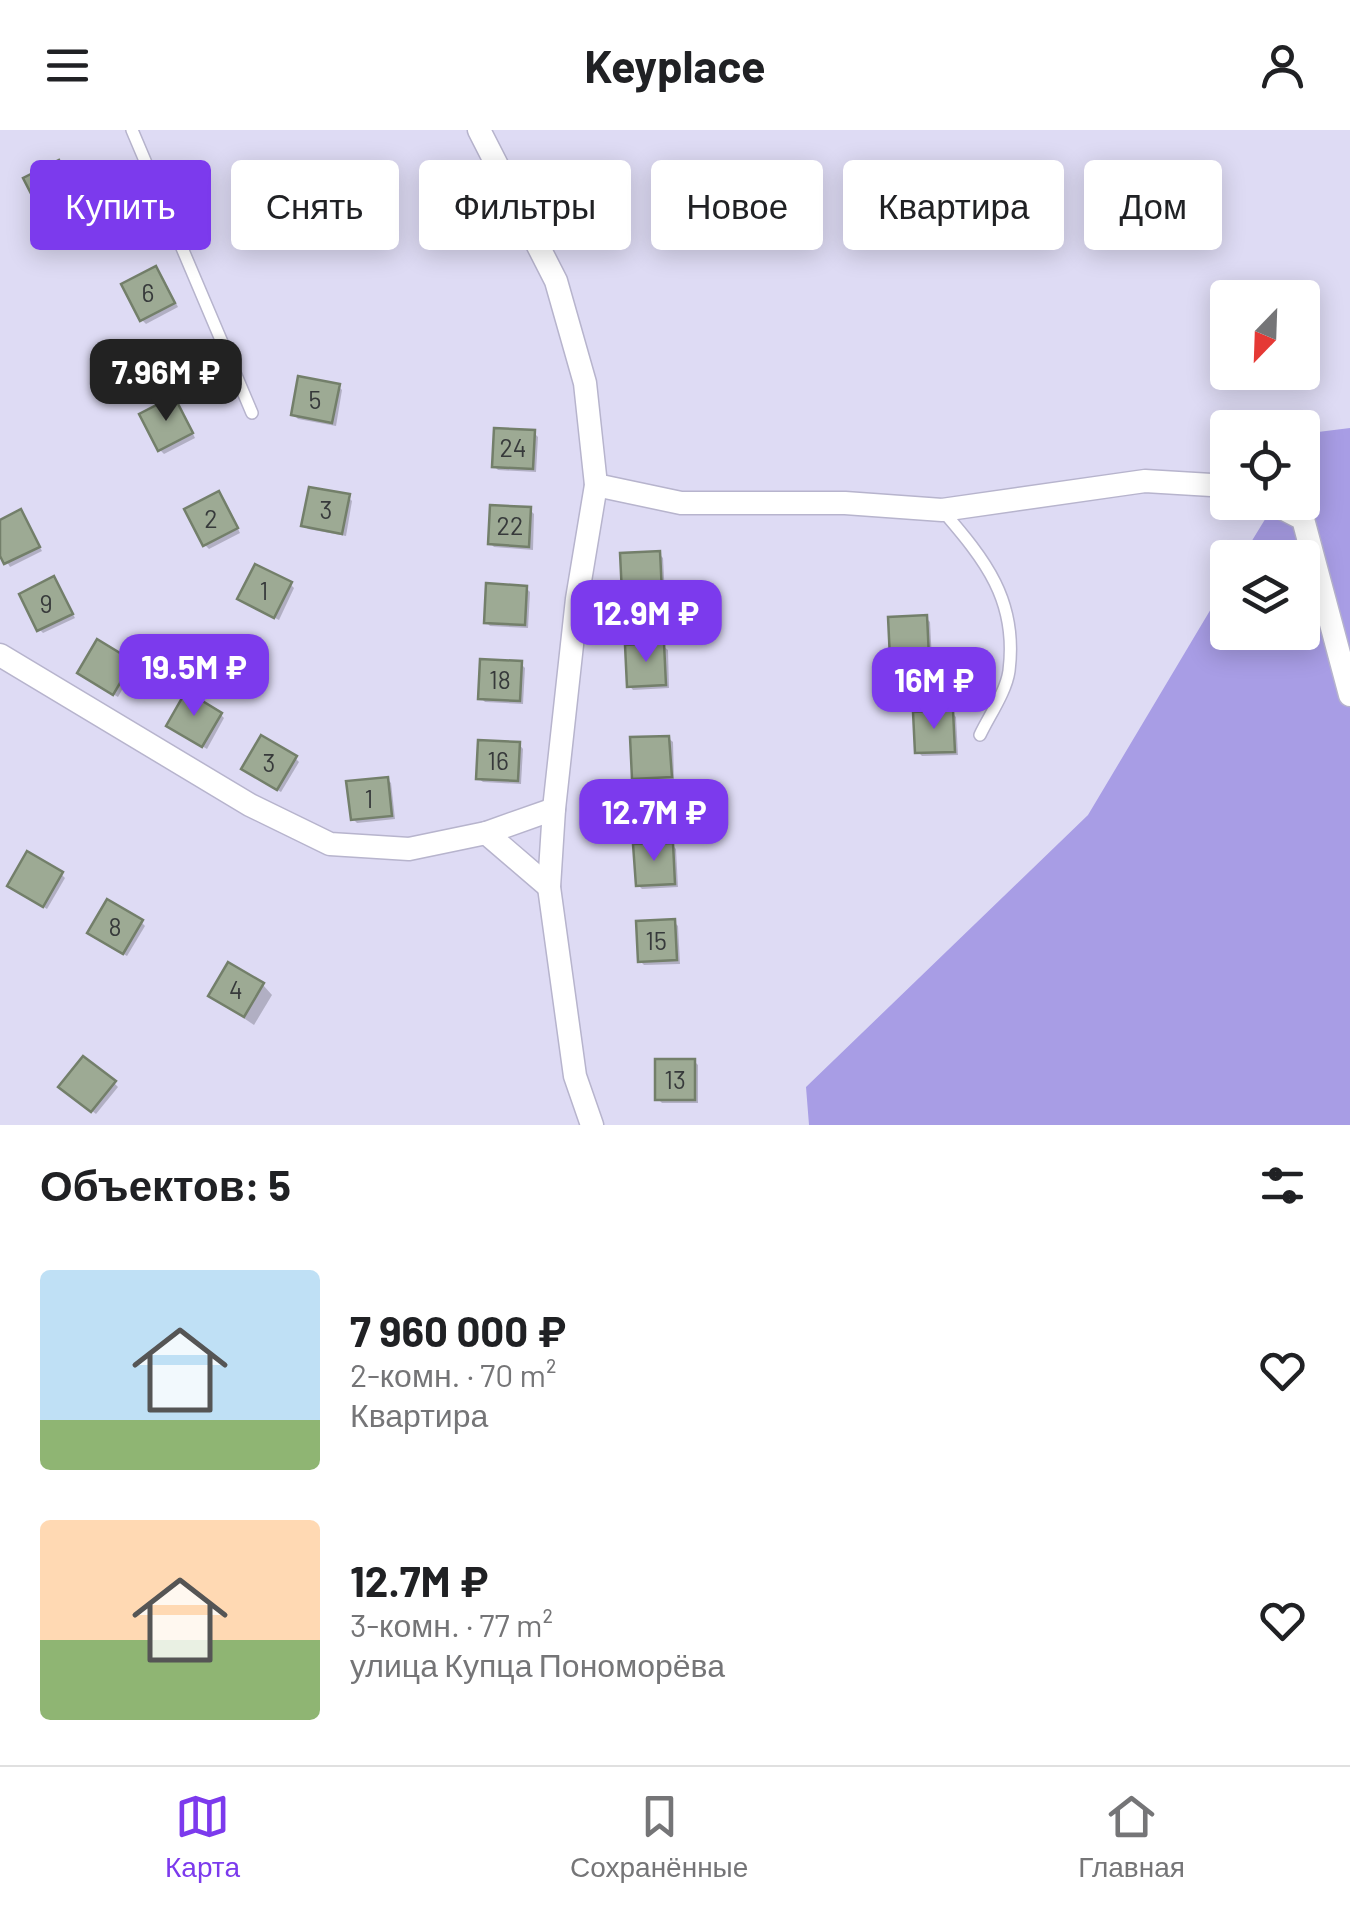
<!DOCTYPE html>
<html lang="ru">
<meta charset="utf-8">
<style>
body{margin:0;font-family:Barlow,sans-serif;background:#f2f2f2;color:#202124;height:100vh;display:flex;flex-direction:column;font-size:38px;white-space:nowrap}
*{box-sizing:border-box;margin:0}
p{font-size:32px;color:#757577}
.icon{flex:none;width:55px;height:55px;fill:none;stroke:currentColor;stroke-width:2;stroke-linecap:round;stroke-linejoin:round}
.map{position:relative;height:995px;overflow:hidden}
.sheet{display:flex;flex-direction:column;background:#fff;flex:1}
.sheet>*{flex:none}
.guide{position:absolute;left:30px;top:30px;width:1290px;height:90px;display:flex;gap:20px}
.needle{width:65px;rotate:203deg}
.fabs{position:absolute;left:1210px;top:150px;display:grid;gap:20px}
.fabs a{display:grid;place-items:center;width:110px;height:110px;border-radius:10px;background:#fff;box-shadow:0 5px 25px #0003;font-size:50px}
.price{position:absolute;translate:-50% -85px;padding:0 22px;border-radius:20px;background:#7c3aed;color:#fff;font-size:32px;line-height:65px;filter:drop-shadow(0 2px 5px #0008)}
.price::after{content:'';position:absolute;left:50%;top:60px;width:30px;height:22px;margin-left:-15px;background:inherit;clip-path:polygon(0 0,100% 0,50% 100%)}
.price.selected{background:#222;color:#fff}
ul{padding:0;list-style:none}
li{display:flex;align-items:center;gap:30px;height:250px;padding:0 40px}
li span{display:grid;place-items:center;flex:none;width:280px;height:200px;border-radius:10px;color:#555}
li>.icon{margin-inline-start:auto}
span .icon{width:120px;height:120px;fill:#fffc;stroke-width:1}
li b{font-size:42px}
h2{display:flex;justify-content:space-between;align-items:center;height:120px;padding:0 40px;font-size:42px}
.pill{padding:0 35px;border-radius:10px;background:#fff;box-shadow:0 5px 25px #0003;font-size:35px;line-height:90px}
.pill.selected{background:#7c3aed;color:#fff}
header{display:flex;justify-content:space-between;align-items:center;height:130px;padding:0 40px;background:#fff;font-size:45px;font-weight:700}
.tab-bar{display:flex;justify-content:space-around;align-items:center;height:140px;border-top:2px solid #e0e0e0;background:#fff;font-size:28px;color:#757577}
.tab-bar a{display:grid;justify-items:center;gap:5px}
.tab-bar .selected{color:#7c3aed}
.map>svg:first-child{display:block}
</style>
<header><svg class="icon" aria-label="menu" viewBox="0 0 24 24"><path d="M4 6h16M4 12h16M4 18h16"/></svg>Keyplace<svg class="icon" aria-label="person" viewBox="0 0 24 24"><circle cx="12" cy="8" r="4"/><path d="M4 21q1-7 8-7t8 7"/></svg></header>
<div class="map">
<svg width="1350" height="995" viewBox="0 0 1350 995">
<rect width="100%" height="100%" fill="#dedbf4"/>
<path fill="#a89de5" d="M 1350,298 L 1350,995 L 809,995 L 806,957 L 1088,685 L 1227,452 L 1228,502 L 1302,502 L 1302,428 L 1242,427 L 1275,373 L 1302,372 L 1303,327 L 1318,302 Z"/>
<g fill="#0003">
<path d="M 59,33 L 80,72 L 48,87 L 44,83 Z"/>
<path d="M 160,143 L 178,177 L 146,194 L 142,190 Z"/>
<path d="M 338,256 L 342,260 L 336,296 L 298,289 L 294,285 Z"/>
<path d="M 178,273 L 195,308 L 164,324 L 160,320 Z"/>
<path d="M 534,303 L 538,307 L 536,342 L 498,340 L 494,336 Z"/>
<path d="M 348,367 L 352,371 L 346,406 L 308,399 L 304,395 Z"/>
<path d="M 223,368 L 240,403 L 209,419 L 205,415 Z"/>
<path d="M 530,380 L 534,384 L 533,420 L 494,417 L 490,413 Z"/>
<path d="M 21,382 L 42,421 L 10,437 L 0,420 L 0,393 Z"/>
<path d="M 659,424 L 663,428 L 665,466 L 629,467 L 625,463 Z"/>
<path d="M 54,449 L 75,488 L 43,503 L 39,499 Z"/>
<path d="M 290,454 L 294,458 L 279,490 L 240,469 Z"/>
<path d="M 526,458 L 530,462 L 528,498 L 490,496 L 486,492 Z"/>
<path d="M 926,488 L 930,492 L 932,530 L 896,532 L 892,528 Z"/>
<path d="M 663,516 L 668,520 L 669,558 L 633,560 L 629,555 Z"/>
<path d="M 132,533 L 135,537 L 118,567 L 84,547 Z"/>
<path d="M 521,534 L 525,538 L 523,574 L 485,572 L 481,568 Z"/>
<path d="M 952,583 L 956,587 L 958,625 L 922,626 L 918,622 Z"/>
<path d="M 220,584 L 224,588 L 207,619 L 173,599 Z"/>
<path d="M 668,608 L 673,612 L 674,650 L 638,652 L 634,648 Z"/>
<path d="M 519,614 L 523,619 L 521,654 L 483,652 L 478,648 Z"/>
<path d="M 295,628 L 299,632 L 281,662 L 248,643 Z"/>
<path d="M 387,649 L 391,653 L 395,689 L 357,693 L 353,689 Z"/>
<path d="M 672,715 L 676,719 L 678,757 L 642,759 L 638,755 Z"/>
<path d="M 61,744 L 65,748 L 47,779 L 14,759 Z"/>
<path d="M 141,792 L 145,796 L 127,826 L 94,807 Z"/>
<path d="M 674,792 L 678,796 L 680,834 L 644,835 L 640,831 Z"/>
<path d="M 263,855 L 272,865 L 254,895 L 211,866 Z"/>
<path d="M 694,931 L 698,935 L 698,973 L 662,973 L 658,969 Z"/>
<path d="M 114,953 L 118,957 L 96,984 L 66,960 Z"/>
</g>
<g fill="#9daa94" stroke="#737f6a" stroke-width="2.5">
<path d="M 59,30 L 77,67 L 42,85 L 23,48 Z"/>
<path d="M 156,136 L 175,173 L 140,191 L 121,154 Z"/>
<path d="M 298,246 L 340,254 L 332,293 L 291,285 Z"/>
<path d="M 174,266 L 193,303 L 158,321 L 139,284 Z"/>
<path d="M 494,298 L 535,300 L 533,339 L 492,337 Z"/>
<path d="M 309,357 L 350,364 L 342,404 L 301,396 Z"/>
<path d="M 219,361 L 238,398 L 203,416 L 184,379 Z"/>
<path d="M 490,375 L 531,377 L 529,417 L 488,414 Z"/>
<path d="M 21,379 L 40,417 L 4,434 L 0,426 L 0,390 Z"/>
<path d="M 660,421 L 662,463 L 622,464 L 620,423 Z"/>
<path d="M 255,434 L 292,452 L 274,488 L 237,469 Z"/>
<path d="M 54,446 L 73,484 L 37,501 L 19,464 Z"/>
<path d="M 486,453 L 527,456 L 525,495 L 484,493 Z"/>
<path d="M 927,485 L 929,527 L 890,529 L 888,487 Z"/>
<path d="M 97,509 L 133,531 L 113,565 L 77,543 Z"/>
<path d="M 664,513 L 666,555 L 627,557 L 625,515 Z"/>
<path d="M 480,529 L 522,531 L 520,571 L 478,569 Z"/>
<path d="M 186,561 L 222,583 L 202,617 L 166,596 Z"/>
<path d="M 953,580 L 955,622 L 915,623 L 913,582 Z"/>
<path d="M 261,605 L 297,626 L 277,660 L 241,639 Z"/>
<path d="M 669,606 L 672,647 L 632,649 L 630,607 Z"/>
<path d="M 478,610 L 520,612 L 518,651 L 476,649 Z"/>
<path d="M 388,647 L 392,686 L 351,690 L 346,651 Z"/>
<path d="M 673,713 L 675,754 L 636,756 L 633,714 Z"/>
<path d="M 27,721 L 63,742 L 43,777 L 7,756 Z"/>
<path d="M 107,769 L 143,790 L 123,824 L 87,803 Z"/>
<path d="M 675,789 L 677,830 L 638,832 L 636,791 Z"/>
<path d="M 228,832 L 264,853 L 244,887 L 208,866 Z"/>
<path d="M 83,926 L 116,951 L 91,982 L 58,957 Z"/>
<rect x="655" y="929" width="40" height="41"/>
</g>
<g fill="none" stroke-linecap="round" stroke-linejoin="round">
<defs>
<g id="service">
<path d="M 132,0 L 252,283"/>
<path d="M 942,380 C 985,430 1018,470 1009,541 C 1006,562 989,586 980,605"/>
</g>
<g id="minor">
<path d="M 479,0 L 556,151 L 585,253 L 596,355 L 577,469 L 554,679 L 549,757 L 575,946 L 592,995"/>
<path d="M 596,355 L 681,373 L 845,373 L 942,380 L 1145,351 L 1228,356"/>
<path d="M 1270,372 L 1303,389 L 1350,565"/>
<path d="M 0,525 L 250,675 L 330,714 L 409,719 L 486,703 L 549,757"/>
<path d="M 486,703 L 554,679"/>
</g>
</defs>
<use href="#service" stroke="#b7b4cd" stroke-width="14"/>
<use href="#minor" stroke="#b7b4cd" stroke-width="25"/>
<use href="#service" stroke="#fff" stroke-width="11"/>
<use href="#minor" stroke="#fff" stroke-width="22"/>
</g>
<g text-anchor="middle" stroke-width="9" stroke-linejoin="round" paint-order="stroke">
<g font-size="25" fill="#373a3b">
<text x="148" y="172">6</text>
<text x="315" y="279">5</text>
<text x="513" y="327">24</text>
<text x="326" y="389">3</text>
<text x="211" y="398">2</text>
<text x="510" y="405">22</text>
<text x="264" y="470">1</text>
<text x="46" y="483">9</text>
<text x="500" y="559">18</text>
<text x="498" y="640">16</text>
<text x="269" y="642">3</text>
<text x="369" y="678">1</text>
<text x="115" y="806">8</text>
<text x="656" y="820">15</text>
<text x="236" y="869">4</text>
<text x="675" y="959">13</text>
</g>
</g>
</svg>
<div class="fabs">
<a><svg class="needle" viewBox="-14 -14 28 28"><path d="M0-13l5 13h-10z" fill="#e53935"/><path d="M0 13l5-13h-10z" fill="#757577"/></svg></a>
<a><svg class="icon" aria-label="locate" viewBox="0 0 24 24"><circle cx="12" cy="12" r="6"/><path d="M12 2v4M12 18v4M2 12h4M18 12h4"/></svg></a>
<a><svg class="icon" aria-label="layers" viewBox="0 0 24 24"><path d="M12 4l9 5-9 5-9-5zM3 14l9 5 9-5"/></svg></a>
</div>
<b class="price selected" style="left:166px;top:294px">7.96M ₽</b>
<b class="price" style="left:646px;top:535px">12.9M ₽</b>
<b class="price" style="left:194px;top:589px">19.5M ₽</b>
<b class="price" style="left:934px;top:602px">16M ₽</b>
<b class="price" style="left:654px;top:734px">12.7M ₽</b>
<div class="guide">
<a class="pill selected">Купить</a>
<a class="pill">Снять</a>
<a class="pill">Фильтры</a>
<a class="pill">Новое</a>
<a class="pill">Квартира</a>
<a class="pill">Дом</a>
</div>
</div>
<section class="sheet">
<h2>Объектов: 5<svg class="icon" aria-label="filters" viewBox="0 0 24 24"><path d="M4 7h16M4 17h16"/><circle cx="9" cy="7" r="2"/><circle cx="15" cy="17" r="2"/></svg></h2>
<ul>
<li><span style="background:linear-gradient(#bfe0f5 75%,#8fb573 0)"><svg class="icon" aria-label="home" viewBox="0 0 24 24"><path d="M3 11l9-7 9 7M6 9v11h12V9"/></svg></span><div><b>7 960 000 ₽</b><p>2-комн. · 70 m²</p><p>Квартира</p></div><svg class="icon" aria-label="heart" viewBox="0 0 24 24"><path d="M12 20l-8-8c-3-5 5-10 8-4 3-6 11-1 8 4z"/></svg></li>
<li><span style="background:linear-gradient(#ffd9b3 60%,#8fb573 0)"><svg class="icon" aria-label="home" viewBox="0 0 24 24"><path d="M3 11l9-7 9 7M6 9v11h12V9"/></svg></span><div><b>12.7M ₽</b><p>3-комн. · 77 m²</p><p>улица Купца Пономорёва</p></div><svg class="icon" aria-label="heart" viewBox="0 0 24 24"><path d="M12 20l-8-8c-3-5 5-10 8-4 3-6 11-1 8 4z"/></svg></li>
</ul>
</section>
<nav class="tab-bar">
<a class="selected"><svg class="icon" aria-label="map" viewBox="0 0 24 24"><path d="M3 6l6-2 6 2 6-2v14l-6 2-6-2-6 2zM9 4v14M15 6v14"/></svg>Карта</a>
<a><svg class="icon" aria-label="saved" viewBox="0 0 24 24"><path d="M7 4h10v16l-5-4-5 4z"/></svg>Сохранённые</a>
<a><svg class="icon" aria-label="home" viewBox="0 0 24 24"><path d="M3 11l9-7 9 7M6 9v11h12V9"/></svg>Главная</a>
</nav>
